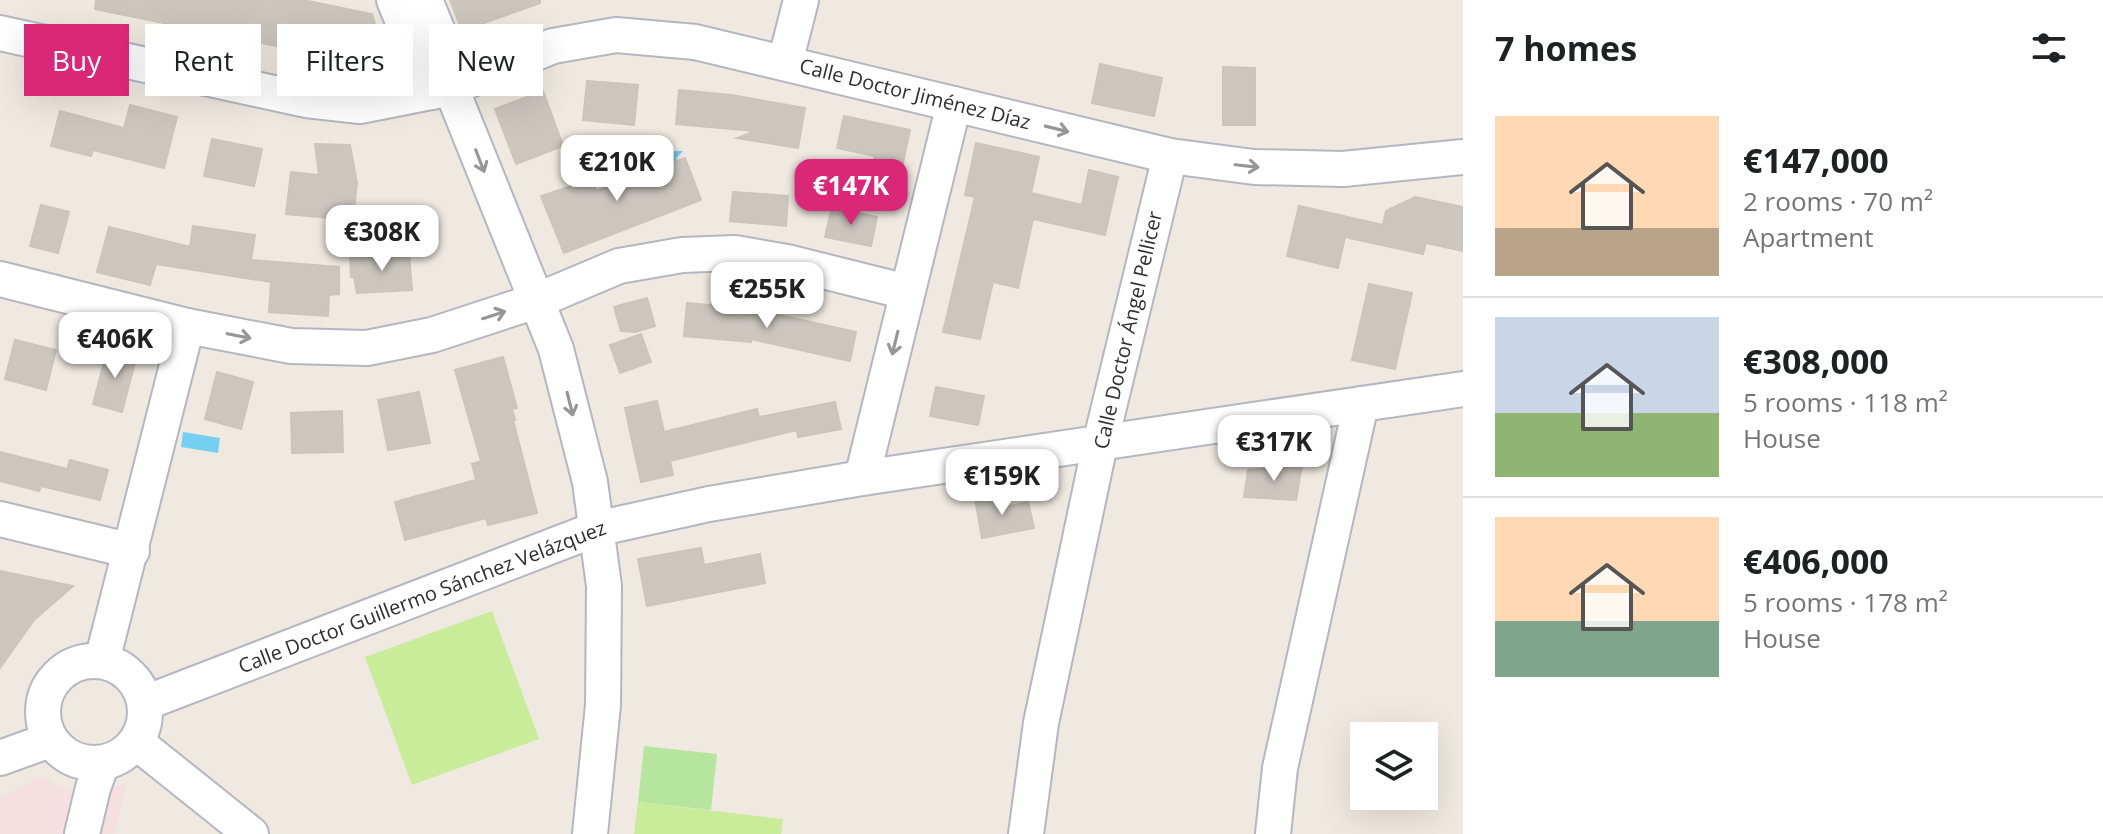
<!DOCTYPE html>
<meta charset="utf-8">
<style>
body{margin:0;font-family:"Open Sans",sans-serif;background:#f6f6f6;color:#202124;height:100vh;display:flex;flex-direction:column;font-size:30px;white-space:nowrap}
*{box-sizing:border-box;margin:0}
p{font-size:26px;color:#757577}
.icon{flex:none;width:44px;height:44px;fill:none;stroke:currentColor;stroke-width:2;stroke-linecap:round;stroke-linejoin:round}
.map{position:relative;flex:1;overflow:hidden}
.drawer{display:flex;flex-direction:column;background:#fff;width:640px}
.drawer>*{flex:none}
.top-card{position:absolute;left:24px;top:24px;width:760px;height:72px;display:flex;gap:16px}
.buttons{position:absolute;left:1350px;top:722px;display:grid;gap:16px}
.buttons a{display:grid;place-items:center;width:88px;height:88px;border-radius:0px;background:#fff;box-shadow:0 8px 32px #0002;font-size:40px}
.price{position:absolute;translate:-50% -68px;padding:0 18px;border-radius:16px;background:#fff;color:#222;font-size:26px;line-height:52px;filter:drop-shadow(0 2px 4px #0008)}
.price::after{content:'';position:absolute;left:50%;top:48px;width:24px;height:18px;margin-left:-12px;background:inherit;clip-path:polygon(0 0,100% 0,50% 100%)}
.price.on{background:#db2777;color:#fff}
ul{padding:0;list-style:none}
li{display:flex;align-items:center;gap:24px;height:200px;padding:0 32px}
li+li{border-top:2px solid #e0e0e0}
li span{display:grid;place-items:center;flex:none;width:224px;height:160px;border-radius:0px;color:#555}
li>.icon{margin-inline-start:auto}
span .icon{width:96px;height:96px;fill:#fffc;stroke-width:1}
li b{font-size:34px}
h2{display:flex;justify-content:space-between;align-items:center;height:96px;padding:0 32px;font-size:34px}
.pill{padding:0 28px;border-radius:0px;background:#fff;box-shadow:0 8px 32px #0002;font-size:28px;line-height:72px}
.pill.on{background:#db2777;color:#fff}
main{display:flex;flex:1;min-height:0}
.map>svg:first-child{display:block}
</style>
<main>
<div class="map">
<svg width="1463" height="834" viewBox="0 0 1463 834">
<rect width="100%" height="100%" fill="#efe9e1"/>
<path fill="#f5dfe0" d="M 44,776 L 48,781 L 76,793 L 126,785 L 115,834 L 0,834 L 0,797 Z"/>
<path fill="#b6e59e" d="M 644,746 L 717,754 L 711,810 L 638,802 Z"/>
<g fill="#c9ec9a">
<path d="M 492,611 L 539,739 L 412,785 L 365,657 Z"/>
<path d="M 638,802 L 783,819 L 781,834 L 634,834 Z"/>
</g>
<g fill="#75cff0">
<path d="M 625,151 L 683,151 L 676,158 L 683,177 L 663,178 L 656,166 L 640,161 L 625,173 L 621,169 Z"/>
<path d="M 183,432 L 220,438 L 218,453 L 181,447 Z"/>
</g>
<g fill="#cbc7bf" stroke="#cbc5ba" stroke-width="2">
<path d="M 96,0 L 303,0 L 372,14 L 388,69 L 95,9 Z"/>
<path d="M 450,0 L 540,0 L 540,3 L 462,31 Z"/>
<path d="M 1100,64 L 1162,78 L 1154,116 L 1092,103 Z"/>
<path d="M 1223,67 L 1255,68 L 1255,125 L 1223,125 Z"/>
<path d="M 587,81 L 638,85 L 634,125 L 583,120 Z"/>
<path d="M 679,90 L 731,95 L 805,108 L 798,148 L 737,138 L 755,131 L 676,124 Z"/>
<path d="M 543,91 L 563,146 L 516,164 L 495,109 Z"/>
<path d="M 130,105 L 177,117 L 164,168 L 93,150 L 91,156 L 51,146 L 60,111 L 124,128 Z"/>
<path d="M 844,116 L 910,130 L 899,181 L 870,175 L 875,156 L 837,148 Z"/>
<path d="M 212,139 L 262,149 L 254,186 L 204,176 Z"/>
<path d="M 976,143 L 1039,157 L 1031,193 L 1082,205 L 1089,170 L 1118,177 L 1105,235 L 1033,219 L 1018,288 L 993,282 L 980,339 L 943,332 L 975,197 L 965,195 Z"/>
<path d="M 315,144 L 350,145 L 357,183 L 353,220 L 286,214 L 291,172 L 319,175 Z"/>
<path d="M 580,153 L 596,191 L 685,158 L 701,200 L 564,253 L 541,196 L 578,184 Z"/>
<path d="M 733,192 L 788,196 L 786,226 L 730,221 Z"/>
<path d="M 1415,197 L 1463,207 L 1463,251 L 1426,243 L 1423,254 L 1345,237 L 1338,268 L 1287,256 L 1299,206 L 1383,225 L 1386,211 Z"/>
<path d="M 41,205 L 69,212 L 58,253 L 30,246 Z"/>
<path d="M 832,207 L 877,217 L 871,246 L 825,237 Z"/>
<path d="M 193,226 L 255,235 L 251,260 L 339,267 L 339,294 L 329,295 L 328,316 L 269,312 L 271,282 L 156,264 L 150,285 L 97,272 L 109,227 L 190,247 Z"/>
<path d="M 409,253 L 412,290 L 357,293 L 354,277 L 351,277 L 350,256 Z"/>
<path d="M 1369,284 L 1412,293 L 1395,369 L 1352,360 Z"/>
<path d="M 647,298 L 655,326 L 635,332 L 621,331 L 614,307 Z"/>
<path d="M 687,303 L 753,309 L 856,332 L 850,361 L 751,339 L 751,342 L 684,336 Z"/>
<path d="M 641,334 L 651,362 L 620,373 L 610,345 Z"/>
<path d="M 15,340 L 56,350 L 46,390 L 5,379 Z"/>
<path d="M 108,347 L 137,355 L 122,412 L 93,404 Z"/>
<path d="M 503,357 L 517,408 L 512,409 L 515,420 L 513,420 L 537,513 L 488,525 L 486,518 L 405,540 L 395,502 L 476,480 L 472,464 L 481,461 L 455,370 Z"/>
<path d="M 217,372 L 253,382 L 241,429 L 205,419 Z"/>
<path d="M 936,387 L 984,396 L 978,425 L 930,416 Z"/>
<path d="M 419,392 L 430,443 L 388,450 L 378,400 Z"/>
<path d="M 657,401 L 664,432 L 675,429 L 676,432 L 676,429 L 757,409 L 759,417 L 835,402 L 841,429 L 798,437 L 797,430 L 670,461 L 673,475 L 641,482 L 625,408 Z"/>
<path d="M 342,411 L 343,452 L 292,453 L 291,413 Z"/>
<path d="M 0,452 L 67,469 L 70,460 L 108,470 L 100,500 L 41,486 L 39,491 L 0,481 Z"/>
<path d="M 1302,465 L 1296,500 L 1244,497 L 1248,470 Z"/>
<path d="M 992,496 L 1005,507 L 1028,502 L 1034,528 L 982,538 L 975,499 Z"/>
<path d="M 701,548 L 704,565 L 760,554 L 765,583 L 647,606 L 638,559 Z"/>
<path d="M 0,571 L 73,586 L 34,620 L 0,668 Z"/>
</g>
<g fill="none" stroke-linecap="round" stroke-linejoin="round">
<defs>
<g id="minor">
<path d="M 394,0 L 432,92"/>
<path d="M 425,0 L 460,85"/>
<path d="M 0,33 L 306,100 L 360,106 L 451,88 L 553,46 L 616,35 L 695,42 L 1170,156 L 1254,167 L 1343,169 L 1463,157"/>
<path d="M 785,63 L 801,0"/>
<path d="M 451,88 L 556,349 L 590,482 L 604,586 L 603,705 L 590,834"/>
<path d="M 0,279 L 187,326 L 291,346 L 367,348 L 432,335 L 536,301 L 619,266 L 682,255 L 735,253 L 787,262 L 907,292"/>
<path d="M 862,478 L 954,104"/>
<path d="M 0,519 L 132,551"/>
<circle cx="94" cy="712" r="51"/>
<path d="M 102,661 L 187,326"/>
<path d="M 145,703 L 596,529 L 709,504 L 862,478 L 1463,389"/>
<path d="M 136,742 L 251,834"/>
<path d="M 0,758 L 50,740"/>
<path d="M 82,834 L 93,788 L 102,763"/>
<path d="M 1026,834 L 1041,723 L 1100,444 L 1170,156"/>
<path d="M 1273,834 L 1280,768 L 1361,404"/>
</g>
</defs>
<use href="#minor" stroke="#b4b7c1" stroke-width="38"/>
<use href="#minor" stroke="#fff" stroke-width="34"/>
</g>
<defs><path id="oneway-shaft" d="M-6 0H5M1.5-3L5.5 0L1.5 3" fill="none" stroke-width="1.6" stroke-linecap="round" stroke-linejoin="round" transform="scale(2)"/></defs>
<g stroke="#969696">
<use href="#oneway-shaft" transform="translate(1057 129) rotate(14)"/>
<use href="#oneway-shaft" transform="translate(480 161) rotate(69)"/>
<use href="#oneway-shaft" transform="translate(1247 166) rotate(6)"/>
<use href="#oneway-shaft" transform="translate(494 315) rotate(-18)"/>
<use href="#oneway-shaft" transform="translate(239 336) rotate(11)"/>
<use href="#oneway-shaft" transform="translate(895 343) rotate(104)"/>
<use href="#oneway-shaft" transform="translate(570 404) rotate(76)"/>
</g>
<g text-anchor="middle" stroke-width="7" stroke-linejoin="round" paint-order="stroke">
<g font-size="20" fill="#2e2e2e" stroke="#fff">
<text transform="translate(915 94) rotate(14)" y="7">Calle Doctor Jiménez Díaz</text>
<text transform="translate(1128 330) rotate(-77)" y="7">Calle Doctor Ángel Pellicer</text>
<text transform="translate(422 597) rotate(-21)" y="7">Calle Doctor Guillermo Sánchez Velázquez</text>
</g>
</g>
</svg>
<div class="buttons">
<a><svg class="icon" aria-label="layers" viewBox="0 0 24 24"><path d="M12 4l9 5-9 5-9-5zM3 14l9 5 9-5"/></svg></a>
</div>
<b class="price" style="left:617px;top:203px">€210K</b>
<b class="price on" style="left:851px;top:227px">€147K</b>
<b class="price" style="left:382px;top:273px">€308K</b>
<b class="price" style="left:767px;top:330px">€255K</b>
<b class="price" style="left:115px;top:380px">€406K</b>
<b class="price" style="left:1274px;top:483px">€317K</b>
<b class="price" style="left:1002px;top:517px">€159K</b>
<div class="top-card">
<a class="pill on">Buy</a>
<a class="pill">Rent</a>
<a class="pill">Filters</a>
<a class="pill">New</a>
</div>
</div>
<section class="drawer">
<h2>7 homes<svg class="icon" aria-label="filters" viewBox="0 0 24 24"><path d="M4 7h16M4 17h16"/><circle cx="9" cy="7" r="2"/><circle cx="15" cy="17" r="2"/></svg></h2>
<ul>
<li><span style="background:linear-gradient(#ffd9b3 70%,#b9a48a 0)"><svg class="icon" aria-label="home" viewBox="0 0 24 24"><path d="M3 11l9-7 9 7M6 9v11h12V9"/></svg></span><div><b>€147,000</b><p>2 rooms · 70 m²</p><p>Apartment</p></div></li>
<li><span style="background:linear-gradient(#c9d6e8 60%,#8fb573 0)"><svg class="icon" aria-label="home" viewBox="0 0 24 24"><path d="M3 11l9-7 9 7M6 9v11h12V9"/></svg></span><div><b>€308,000</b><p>5 rooms · 118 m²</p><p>House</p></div></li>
<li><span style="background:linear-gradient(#ffd9b3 65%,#7fa58c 0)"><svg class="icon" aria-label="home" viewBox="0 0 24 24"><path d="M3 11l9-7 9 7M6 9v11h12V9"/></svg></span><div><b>€406,000</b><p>5 rooms · 178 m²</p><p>House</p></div></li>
</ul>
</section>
</main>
